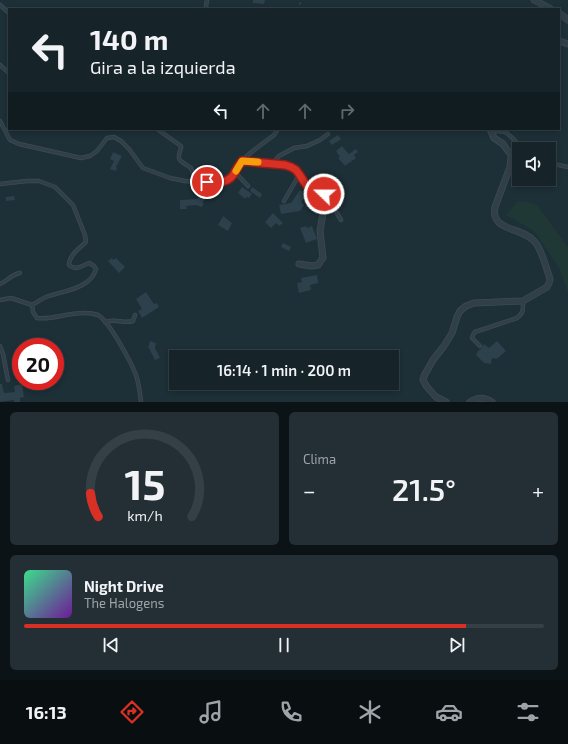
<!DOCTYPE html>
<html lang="es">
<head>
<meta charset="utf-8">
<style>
	:root { --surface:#162329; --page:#232f35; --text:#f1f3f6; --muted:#9ea4a8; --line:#354046; --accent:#d93025 }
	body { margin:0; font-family:"Exo 2",sans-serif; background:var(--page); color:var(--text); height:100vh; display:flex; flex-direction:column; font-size:15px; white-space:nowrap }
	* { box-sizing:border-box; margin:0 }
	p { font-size:13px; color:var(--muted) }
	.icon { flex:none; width:22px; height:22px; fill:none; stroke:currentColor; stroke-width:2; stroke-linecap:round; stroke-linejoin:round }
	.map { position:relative; height:402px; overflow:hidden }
	.side { display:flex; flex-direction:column; gap:10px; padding:10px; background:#0c1317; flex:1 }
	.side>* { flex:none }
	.guide { position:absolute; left:8px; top:8px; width:552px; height:122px; border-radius:0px; box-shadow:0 2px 6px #0003,0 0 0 1px var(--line); background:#162329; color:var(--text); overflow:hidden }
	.fabs { position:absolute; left:512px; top:142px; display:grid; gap:8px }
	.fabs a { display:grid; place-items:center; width:44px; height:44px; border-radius:0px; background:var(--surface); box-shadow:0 2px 6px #0003,0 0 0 1px var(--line); font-size:20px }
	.speed { position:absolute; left:12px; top:338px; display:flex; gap:8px; font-size:20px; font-weight:700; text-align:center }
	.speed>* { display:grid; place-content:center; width:52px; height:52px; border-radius:50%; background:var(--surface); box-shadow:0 2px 6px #0003,0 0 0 1px var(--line); line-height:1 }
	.speed .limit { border:6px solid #d22; background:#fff; color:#111 }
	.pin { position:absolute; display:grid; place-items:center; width:34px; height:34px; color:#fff; margin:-17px; border:2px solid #fff; border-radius:50%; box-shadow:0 1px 4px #0007 }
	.me { position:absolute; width:44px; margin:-22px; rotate:292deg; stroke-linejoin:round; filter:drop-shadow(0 0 3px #0008) }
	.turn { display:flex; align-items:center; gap:14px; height:84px; padding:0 16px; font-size:18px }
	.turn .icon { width:52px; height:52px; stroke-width:2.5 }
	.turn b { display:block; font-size:28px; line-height:34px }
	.lanes { display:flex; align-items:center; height:38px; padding:0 16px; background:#0003; justify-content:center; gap:20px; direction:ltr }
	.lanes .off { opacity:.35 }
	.big { font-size:30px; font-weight:600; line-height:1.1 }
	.side .tile { flex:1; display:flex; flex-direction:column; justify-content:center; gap:6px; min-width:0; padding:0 14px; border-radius:6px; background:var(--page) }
	.side .dial { align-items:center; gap:0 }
	.dial svg { height:104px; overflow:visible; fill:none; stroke:var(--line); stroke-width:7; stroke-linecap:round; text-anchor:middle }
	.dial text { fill:var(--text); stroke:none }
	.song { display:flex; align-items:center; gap:12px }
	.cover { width:48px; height:48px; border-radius:6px; background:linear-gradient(135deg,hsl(150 70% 55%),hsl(280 70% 35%)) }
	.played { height:4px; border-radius:2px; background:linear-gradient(90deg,var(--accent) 85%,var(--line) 85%) }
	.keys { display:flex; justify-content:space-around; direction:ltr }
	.heat { display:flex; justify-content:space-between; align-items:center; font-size:22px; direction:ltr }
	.side .tiles { flex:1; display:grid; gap:10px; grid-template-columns:1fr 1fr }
	.tile:last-child { grid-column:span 2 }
	.trip { position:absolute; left:169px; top:350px; width:230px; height:40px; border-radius:0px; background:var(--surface); box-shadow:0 2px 6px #0003,0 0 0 1px var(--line); font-weight:600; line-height:40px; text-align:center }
	.tab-bar { display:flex; height:64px; justify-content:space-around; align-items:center; background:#090e10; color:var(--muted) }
	.tab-bar .icon { width:28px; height:28px }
	.tab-bar .selected { color:var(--accent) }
	.tab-bar b { font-size:18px; color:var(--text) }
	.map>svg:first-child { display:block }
	.green { fill:#1f3835 }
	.building { fill:#2c414c }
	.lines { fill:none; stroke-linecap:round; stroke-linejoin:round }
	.lane-casing { stroke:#3d4c54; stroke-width:4.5 }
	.street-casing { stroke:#3d4c54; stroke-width:7 }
	.path { stroke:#38514d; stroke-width:1; stroke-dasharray:3 3; stroke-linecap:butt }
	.lane { stroke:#314048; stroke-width:3 }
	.street { stroke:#314048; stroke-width:5.5 }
	.route-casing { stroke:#8d1f18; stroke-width:10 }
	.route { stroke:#d93025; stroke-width:7 }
	.slow { stroke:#f59e0b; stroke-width:7 }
</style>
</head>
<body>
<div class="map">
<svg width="568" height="402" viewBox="0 0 568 402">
	<rect width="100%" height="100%" fill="#1d2f37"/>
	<!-- green -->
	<path class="green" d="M518 201 536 204 568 247V293L559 268 534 231 506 215Z"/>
	<!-- building -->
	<path class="building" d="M253 0H265L264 4 253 3Z
		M338 135 341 139 332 145 329 141Z
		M342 146 349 154 356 149 358 152 354 155 356 158 345 166 338 158 340 157 336 151Z
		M113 152 122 156 116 167 117 168 116 171 110 169 114 161 110 159Z
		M242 187 252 194 249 198 247 197 245 199 238 193Z
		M252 187 262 194 260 198 250 191Z
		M300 190 307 194 301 202 304 205 300 211 281 214 279 205 291 203Z
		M203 192 208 196 202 203 204 204 201 207 197 205 186 206 187 209H180V200L197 199Z
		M14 196 15 200 6 201V197Z
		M273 213 283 223 279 226 276 223 271 228 265 222Z
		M223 216 232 223 228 231 218 225Z
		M306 226 308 228 312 226 317 239 306 243 300 228Z
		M283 243 291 247 289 251 281 247Z
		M112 258 113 260 116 258 125 267 119 273 108 261Z
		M317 275 318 283 310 285 311 290 299 293 297 283 302 282 301 278Z
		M146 292 154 304 157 303 159 307 142 318 138 311 142 309 136 299Z
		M150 341 156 343 155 348 160 358 155 360 150 350V349L148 348Z
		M497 341 506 351 497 359 492 358 491 364 484 363 476 355 478 351 482 348 484 344 489 348Z
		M0 384H2L4 393 15 392 14 386 22 384 24 397 20 398V402H14V400L0 402Z"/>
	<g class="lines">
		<!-- lane casing -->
		<g class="lane-casing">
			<path id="lane" d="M207 0 206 6 207 9
				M0 5 9 13
				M0 65 9 73
				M0 121 10 140 19 144 81 158 90 156 97 151 107 138 114 137 121 141 129 149 143 168 170 178 185 181 196 182 224 181C233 178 234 172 238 165 243 157 265 142 274 135L278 129
				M157 129 181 146V148C176 162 180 160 191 168L196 182
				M491 131C495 131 501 131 505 132 511 135 517 143 522 149
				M549 163 568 167
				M272 164 279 156 294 148 307 146 320 140 328 134
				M235 172 248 186
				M0 184 27 181H39L55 187 73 205 85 235 86 242C79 249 69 255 69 265 75 271 82 266 89 263L94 266 96 269C91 289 62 291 46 297 41 299 36 303 32 305L33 312 37 318C53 320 69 312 86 313 89 313 95 314 98 315 109 321 131 362 136 375 139 384 140 393 141 402
				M313 195 324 194 329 197 334 208 341 220
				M284 201 299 175
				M0 284C8 281 10 275 20 273
				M0 300 11 298 32 305
				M105 322C116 318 123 324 133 321L135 315
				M0 346 3 354 8 380
				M480 346 472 338 473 335 475 332 517 318C524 313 523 309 523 301"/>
		</g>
		<!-- street casing -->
		<g class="street-casing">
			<path id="street" d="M534 0 551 9
				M559 13 568 20
				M559 41 568 44
				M242 161 285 165 291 167 299 174 322 208 323 213 320 231 323 258 320 262 318 265 312 266 299 264
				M446 402 436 397 427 387 423 380 424 376 433 360 444 346 452 333 457 317 460 311 466 306 474 303 523 301 547 287 549 283 550 279C547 270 541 248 535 242 522 226 490 232 495 207L510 167 511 158V154L508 151 503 144 494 138 490 129
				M470 402C479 397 483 397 492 402"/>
		</g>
		<!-- path -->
		<path class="path" d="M295 9 298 7 302 0"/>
		<!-- lane -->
		<use href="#lane" class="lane"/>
		<!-- street -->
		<use href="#street" class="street"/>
	</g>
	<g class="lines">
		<!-- route casing -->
		<g class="route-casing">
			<path id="route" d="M207 182C218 182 229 184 235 172 237 168 239 165 242 161L285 165 291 167 296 170 299 174 313 195 324 194"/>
		</g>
		<!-- route -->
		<use href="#route" class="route"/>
		<!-- slow -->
		<path class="slow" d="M236 171 242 161 258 162"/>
	</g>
</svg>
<div class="fabs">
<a><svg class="icon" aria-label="sound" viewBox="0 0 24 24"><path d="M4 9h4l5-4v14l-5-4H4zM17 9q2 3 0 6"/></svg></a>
</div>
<div class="speed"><div class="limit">20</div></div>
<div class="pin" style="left:207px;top:182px;background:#d93025"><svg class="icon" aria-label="arrive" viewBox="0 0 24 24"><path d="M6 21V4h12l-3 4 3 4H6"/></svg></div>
<svg class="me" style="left:324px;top:194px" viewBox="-20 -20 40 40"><circle r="17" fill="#d93025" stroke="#fff" stroke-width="3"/><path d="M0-11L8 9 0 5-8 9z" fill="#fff"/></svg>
<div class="trip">16:14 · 1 min · 200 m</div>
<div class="guide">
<div class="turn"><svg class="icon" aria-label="left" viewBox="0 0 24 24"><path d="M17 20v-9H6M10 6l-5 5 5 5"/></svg><div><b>140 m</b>Gira a la izquierda</div></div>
<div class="lanes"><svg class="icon" aria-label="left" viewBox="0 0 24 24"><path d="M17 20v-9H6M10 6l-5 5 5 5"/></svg><svg class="icon off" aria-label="ahead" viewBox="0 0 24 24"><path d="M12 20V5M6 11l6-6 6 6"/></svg><svg class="icon off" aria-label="ahead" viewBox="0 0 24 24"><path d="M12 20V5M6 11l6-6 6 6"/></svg><svg class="icon off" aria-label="right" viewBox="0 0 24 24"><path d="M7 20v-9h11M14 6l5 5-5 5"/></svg></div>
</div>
</div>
<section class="side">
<div class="tiles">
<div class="tile dial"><svg viewBox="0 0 100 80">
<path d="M14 69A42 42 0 1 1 86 69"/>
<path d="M14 69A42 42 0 0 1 8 51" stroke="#d93025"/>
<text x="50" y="56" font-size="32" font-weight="700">15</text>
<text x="50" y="72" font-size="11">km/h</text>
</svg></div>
<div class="tile"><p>Clima</p>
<div class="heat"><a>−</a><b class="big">21.5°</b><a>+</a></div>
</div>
<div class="tile">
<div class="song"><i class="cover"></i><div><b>Night Drive</b><p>The Halogens</p></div></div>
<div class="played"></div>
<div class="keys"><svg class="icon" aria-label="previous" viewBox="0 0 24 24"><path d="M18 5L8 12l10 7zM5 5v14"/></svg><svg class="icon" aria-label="pause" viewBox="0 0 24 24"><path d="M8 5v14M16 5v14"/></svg><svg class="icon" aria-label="next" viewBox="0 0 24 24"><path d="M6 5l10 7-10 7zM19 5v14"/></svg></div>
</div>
</div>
</section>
<nav class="tab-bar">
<b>16:13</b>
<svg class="icon selected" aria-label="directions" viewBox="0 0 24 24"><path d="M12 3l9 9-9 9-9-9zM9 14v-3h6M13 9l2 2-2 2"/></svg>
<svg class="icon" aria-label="music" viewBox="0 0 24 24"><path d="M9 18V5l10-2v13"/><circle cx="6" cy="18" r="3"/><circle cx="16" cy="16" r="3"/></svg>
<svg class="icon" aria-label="phone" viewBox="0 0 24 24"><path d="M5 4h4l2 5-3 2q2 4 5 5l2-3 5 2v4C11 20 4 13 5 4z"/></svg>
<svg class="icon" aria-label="climate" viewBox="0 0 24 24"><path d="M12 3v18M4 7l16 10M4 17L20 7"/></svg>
<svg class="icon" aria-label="car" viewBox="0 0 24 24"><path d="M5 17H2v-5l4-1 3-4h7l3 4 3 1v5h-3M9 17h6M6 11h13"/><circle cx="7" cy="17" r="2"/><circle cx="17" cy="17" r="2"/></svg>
<svg class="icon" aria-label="filters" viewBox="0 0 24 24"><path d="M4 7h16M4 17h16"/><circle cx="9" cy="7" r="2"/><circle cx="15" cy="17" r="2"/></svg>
</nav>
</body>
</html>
